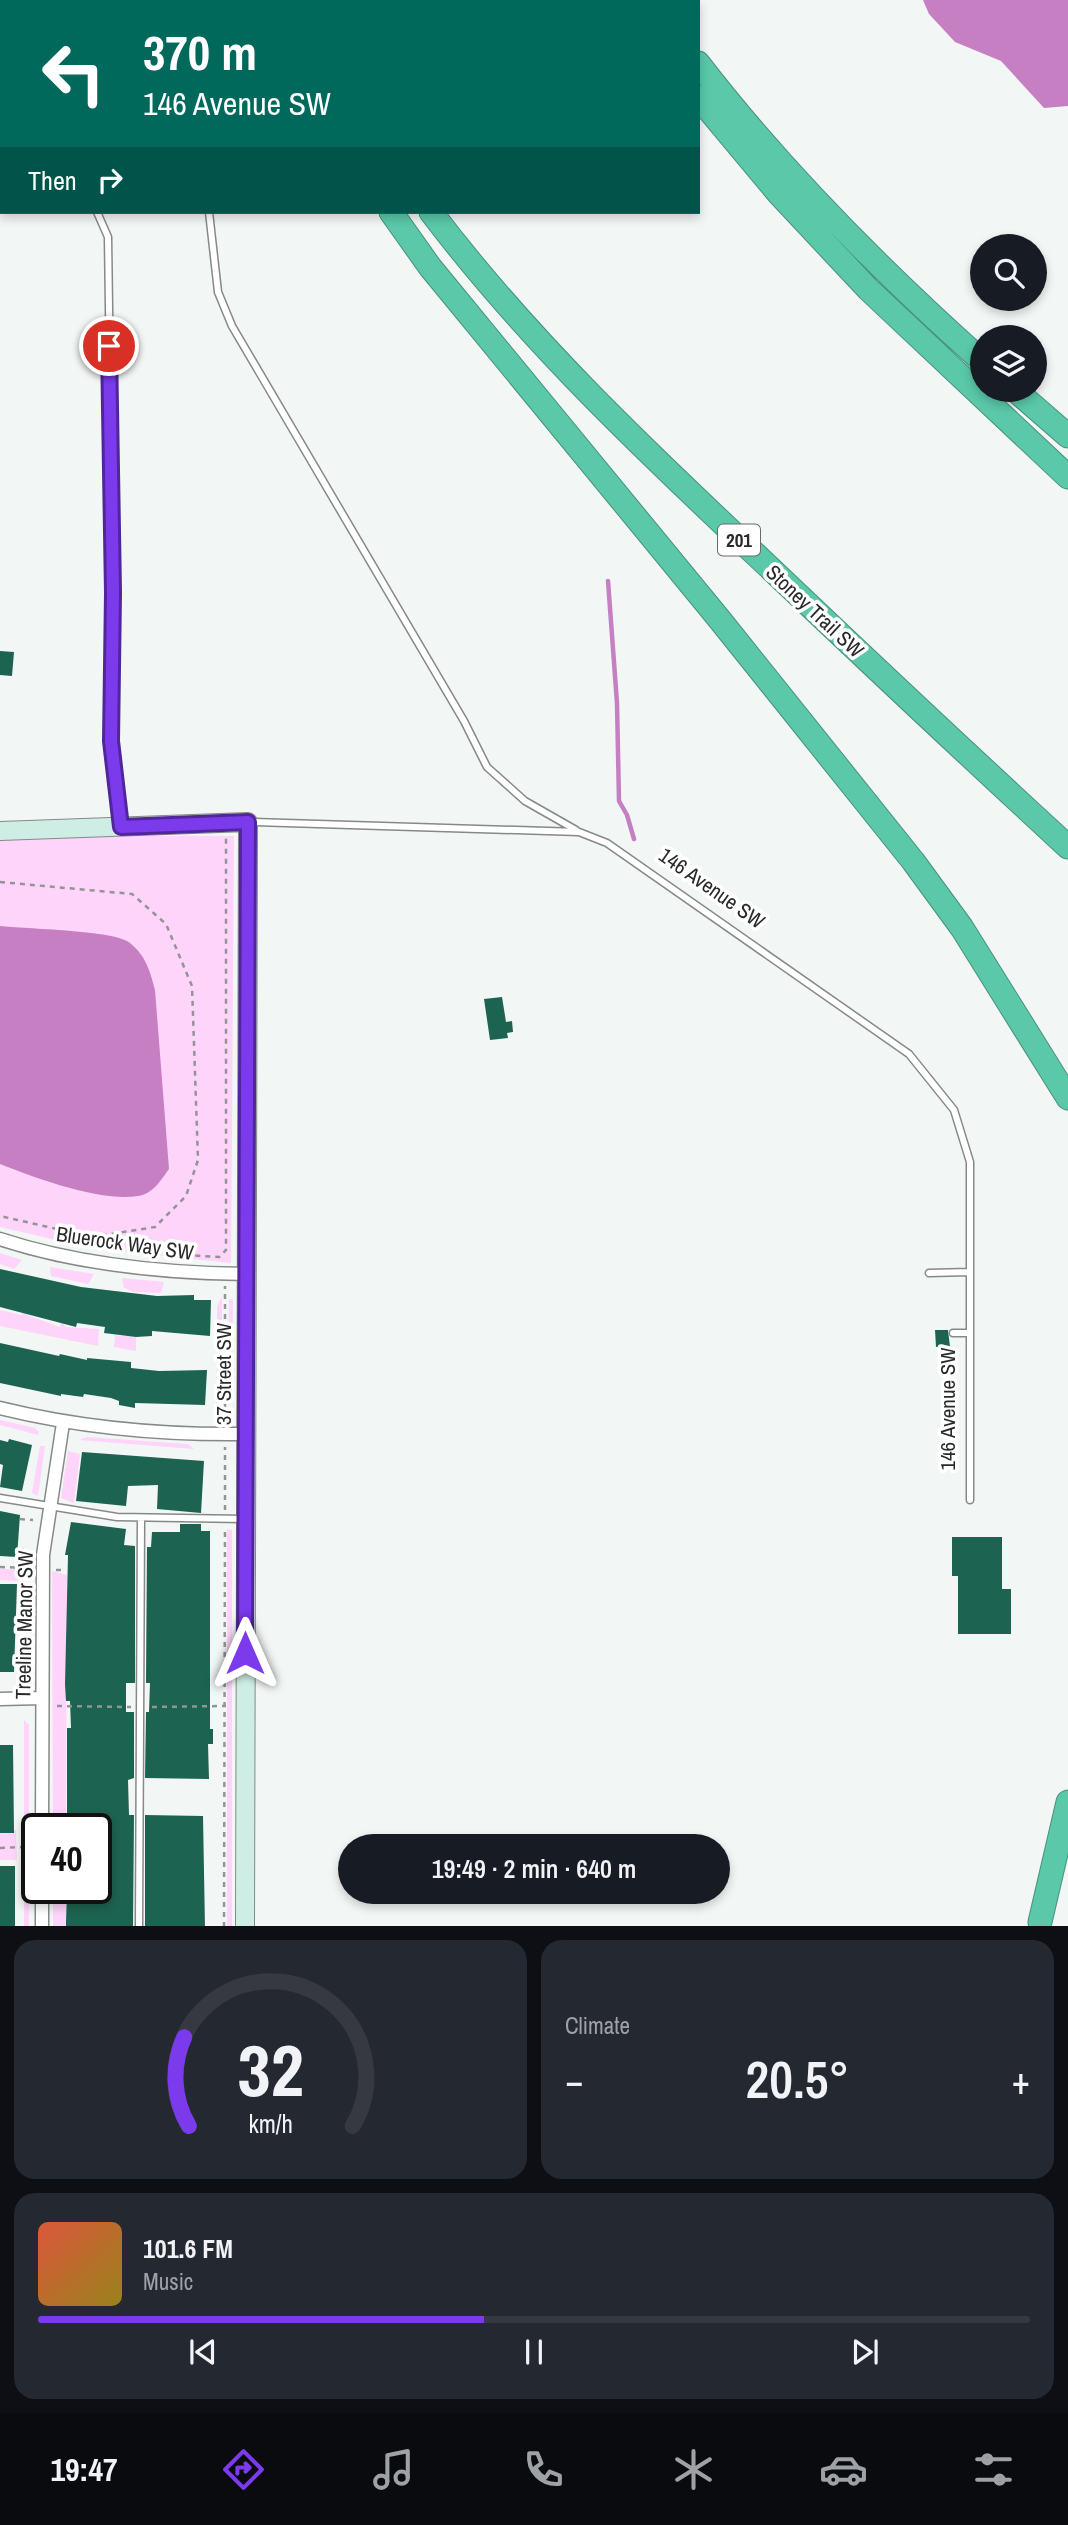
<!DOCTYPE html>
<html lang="en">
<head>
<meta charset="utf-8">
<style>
	:root { --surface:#171b24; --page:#242831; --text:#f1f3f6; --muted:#9ea1a6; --line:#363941; --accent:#7c3aed }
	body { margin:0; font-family:"Archivo Narrow",sans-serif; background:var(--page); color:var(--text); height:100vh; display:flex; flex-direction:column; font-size:26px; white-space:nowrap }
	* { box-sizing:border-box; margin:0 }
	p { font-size:23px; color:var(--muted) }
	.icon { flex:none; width:38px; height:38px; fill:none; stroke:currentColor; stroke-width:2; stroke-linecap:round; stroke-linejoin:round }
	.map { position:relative; height:1926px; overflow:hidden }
	.panel { display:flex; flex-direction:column; gap:14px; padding:14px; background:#0d0f14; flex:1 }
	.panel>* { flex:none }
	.top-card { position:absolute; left:0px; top:0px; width:700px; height:214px; box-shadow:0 4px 10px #0003; background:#00695c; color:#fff; overflow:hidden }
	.fabs { position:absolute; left:970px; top:234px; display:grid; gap:14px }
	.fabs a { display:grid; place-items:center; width:77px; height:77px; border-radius:50%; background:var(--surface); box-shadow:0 4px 10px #0003; font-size:35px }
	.speed { position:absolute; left:21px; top:1813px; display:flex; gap:14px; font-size:35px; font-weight:700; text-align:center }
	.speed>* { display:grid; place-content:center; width:91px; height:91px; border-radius:50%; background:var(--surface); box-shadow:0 4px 10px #0003; line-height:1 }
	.speed .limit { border:4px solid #111; border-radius:10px; background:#fff; color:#111 }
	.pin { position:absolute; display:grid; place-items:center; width:60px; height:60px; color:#fff; margin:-30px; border:4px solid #fff; border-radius:50%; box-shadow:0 2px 7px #0007 }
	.me { position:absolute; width:77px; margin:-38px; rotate:0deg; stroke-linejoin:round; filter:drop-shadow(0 0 5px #0008) }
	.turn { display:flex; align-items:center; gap:24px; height:147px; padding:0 28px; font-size:32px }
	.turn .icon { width:91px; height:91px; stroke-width:2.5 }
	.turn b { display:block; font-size:49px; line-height:60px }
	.then { display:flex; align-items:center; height:66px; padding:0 28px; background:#0003; gap:14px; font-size:26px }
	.big { font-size:52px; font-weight:600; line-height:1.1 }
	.panel .tile { flex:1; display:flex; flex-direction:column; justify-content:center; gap:10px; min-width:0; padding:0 24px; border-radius:21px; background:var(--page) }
	.panel .dial { align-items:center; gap:0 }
	.dial svg { height:182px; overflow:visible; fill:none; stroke:var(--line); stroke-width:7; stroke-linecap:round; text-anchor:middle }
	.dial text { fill:var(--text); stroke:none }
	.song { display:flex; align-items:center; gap:21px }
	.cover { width:84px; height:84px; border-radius:10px; background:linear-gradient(135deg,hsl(10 70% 55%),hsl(50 70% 35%)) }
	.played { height:7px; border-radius:4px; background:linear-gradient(90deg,var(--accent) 45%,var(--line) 45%) }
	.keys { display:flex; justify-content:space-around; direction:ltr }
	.heat { display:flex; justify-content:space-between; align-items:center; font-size:38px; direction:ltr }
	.panel .tiles { flex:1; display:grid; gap:14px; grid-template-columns:1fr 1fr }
	.tile:last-child { grid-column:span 2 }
	.trip { position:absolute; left:338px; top:1834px; width:392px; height:70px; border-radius:35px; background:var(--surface); box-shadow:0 4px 10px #0003; font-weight:600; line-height:70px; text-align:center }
	.dock { display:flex; height:112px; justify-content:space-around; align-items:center; background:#090b0e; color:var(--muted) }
	.dock .icon { width:49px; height:49px }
	.dock .on { color:var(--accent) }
	.dock b { font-size:32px; color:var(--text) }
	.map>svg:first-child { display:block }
	.green { fill:#fed4fb }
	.water { fill:#c77fc3 }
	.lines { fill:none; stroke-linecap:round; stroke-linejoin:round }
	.stream { stroke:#c77fc3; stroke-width:4.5 }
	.building { fill:#1d6351 }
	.lane-casing { stroke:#858987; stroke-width:9 }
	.street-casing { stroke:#858987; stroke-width:15 }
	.secondary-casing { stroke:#858987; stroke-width:20 }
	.highway-casing { stroke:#49917d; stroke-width:25 }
	.path { stroke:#929594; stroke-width:2.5; stroke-dasharray:5 5; stroke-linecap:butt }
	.lane { stroke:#fff; stroke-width:6 }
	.street { stroke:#fff; stroke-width:12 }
	.secondary { stroke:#ceeee5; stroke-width:18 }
	.highway { stroke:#5ac8a9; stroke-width:23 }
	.route-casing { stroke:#51269a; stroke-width:18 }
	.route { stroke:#7c3aed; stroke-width:12 }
	.labels { text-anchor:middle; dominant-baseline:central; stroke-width:7; stroke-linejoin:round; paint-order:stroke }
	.shield { fill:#fff; stroke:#696b6a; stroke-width:2 }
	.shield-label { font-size:19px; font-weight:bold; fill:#292b2a }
	.street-label { font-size:21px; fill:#292b2a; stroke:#fff }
</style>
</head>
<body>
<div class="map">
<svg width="1068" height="1927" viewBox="0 0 1068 1927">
	<rect width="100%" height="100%" fill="#f2f6f5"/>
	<!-- green -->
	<path class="green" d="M0 835 234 836 231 1263 95 1249 0 1227Z
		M0 1253 22 1260 14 1269 0 1264Z
		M50 1267 94 1274 88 1284 51 1276Z
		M122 1278 164 1282 161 1293 133 1292 124 1288Z
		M28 1294 27 1315 60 1327 63 1315 65 1327 99 1329 98 1346 0 1326V1310L22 1315Z
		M222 1296V1354L217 1355V1307Z
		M229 1299 233 1300 232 1399 228 1397Z
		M115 1335 136 1337V1351L114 1347Z
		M222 1356 221 1401 216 1416 217 1357Z
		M0 1420 35 1428 39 1432 38 1435 0 1425Z
		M87 1437 188 1444 194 1449 79 1440Z
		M40 1446H45L38 1496 32 1493Z
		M68 1451 80 1454 74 1503 61 1498Z
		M227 1529 232 1530V1927L227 1926Z
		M0 1569H18V1581L0 1580Z
		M52 1571 67 1575 66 1829H53Z
		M28 1595V1671L24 1679V1596Z
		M24 1720 29 1725V1829H24Z
		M0 1830H16L17 1860H0Z
		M24 1866 29 1867V1926H24Z
		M53 1888H66V1926H53Z"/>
	<!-- water -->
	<path class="water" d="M923 0H1068V106L1044 108 1001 61 955 42 929 14Z
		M0 926C24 929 116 930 130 943 146 956 150 971 155 990L169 1169C161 1180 153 1194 138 1196 99 1202 36 1178 0 1164Z"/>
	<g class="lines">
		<!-- stream -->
		<path class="stream" d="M608 581 617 703 619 801 627 815 634 839"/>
	</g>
	<!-- building -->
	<path class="building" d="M0 651 14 652 12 676 0 675Z
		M502 997 506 1022 512 1021 513 1032 507 1033 508 1038 490 1040 484 999Z
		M0 1269 81 1287 157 1296 194 1295V1300H211L210 1336 152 1331V1336L136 1337 104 1333 105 1327 77 1323 76 1327 0 1307Z
		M935 1330H948L950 1347H936Z
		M0 1343 59 1356 60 1354 87 1360V1358L131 1362V1368L159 1371 207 1370 205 1405 135 1403V1408L119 1405V1401L111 1398 84 1394 83 1397 61 1394V1396L0 1383Z
		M9 1439 32 1445 22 1491 0 1487 3 1465 0 1464V1440L8 1442Z
		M82 1452 204 1461 201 1513 157 1509 158 1485 128 1486 126 1506 76 1501Z
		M0 1511 20 1515 17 1557 0 1556Z
		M71 1522 126 1529 124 1545 135 1546V1683H126V1712H134V1778L128 1780 129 1815H134L133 1927H66V1922L67 1890 96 1889V1829H67V1728H71L70 1701H66L65 1684 68 1555H65Z
		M180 1524H201V1531H210V1729H213V1744H208L209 1779 145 1778 146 1712H149L150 1683H146L147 1547H151L152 1532H180Z
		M952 1537H1002V1589H1011V1634H958V1576H952Z
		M0 1584H17L14 1672H0Z
		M0 1745H13L14 1833H0Z
		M145 1815 203 1816 205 1927H145Z
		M0 1866H15V1927H0Z"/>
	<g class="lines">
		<!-- lane casing -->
		<g class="lane-casing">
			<path id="lane" d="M111 0 112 2
				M0 1 2 4
				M97 212 108 237 113 593 111 741 120 825
				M209 212 218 292 232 326 464 721 487 767 525 801 576 830
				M250 822 579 832 607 843 909 1054 954 1110 970 1162V1500
				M929 1273 969 1272
				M953 1333H969
				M0 1498 117 1517 245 1519
				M139 1927 141 1518"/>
		</g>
		<!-- street casing -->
		<g class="street-casing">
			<path id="street" d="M0 1239C79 1265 163 1273 246 1274
				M0 1408C81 1428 161 1435 245 1434
				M0 1699 42 1698
				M42 1829 43 1555 63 1423
				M42 1888V1927"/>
		</g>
		<!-- secondary casing -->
		<g class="secondary-casing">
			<path id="secondary" d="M0 831 248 822 245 1927"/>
		</g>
		<!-- highway casing -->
		<g class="highway-casing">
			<path id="highway" d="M269 0 270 2
				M287 0 288 2
				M629 0 630 2
				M651 0 652 2
				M698 63C782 172 879 269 982 361
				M698 97 779 194 868 289 1068 477
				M391 212 430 267 720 620 913 861 962 928 1068 1098
				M431 212C531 344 650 455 770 568 869 662 968 755 1068 847
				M1015 390 1068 436
				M1040 1922 1068 1802"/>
		</g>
		<!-- path -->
		<path class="path" d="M0 882 132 894 166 924 192 986 198 1160 186 1196 155 1227 105 1235 57 1229 0 1216
			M108 1236 168 1254 219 1257 226 1250V838
			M225 1419V1286
			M225 1510V1447
			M20 1519 33 1520
			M19 1549 29 1550
			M0 1567 28 1568
			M56 1570H66
			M18 1594H28
			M57 1706 131 1707
			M152 1707 226 1706
			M0 1848 24 1847
			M224 1927 225 1527"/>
		<!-- lane -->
		<use href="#lane" class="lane"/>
		<!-- street -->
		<use href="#street" class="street"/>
		<!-- secondary -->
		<use href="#secondary" class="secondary"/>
		<!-- highway -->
		<use href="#highway" class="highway"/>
	</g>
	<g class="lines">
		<!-- route casing -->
		<g class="route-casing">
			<path id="route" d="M109 346 113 593 111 741 121 827 248 822 245 1653"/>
		</g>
		<!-- route -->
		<use href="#route" class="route"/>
	</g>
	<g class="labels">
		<!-- shield labels -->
		<rect class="shield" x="718" y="524.5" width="42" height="31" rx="5"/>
		<g class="shield-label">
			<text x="739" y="540">201</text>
		</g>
		<!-- street labels -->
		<g class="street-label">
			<text transform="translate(815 611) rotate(43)">Stoney Trail SW</text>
			<text transform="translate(712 888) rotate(35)">146 Avenue SW</text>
			<text transform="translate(125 1243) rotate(8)">Bluerock Way SW</text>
			<text transform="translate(223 1374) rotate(-90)">37 Street SW</text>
			<text transform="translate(947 1409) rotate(-90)">146 Avenue SW</text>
			<text transform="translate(24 1625) rotate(-89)">Treeline Manor SW</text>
		</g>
	</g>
</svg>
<div class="fabs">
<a><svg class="icon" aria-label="search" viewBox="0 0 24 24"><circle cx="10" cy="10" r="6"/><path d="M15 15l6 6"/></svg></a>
<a><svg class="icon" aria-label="layers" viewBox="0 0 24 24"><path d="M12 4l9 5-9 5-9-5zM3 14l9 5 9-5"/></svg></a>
</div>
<div class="speed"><div class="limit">40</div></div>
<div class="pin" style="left:109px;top:346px;background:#d93025"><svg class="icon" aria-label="arrive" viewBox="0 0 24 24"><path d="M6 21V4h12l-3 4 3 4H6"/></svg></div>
<svg class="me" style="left:245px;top:1653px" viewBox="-20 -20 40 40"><path d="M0-17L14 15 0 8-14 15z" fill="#7c3aed" stroke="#fff" stroke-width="4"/></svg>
<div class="trip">19:49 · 2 min · 640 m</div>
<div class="top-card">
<div class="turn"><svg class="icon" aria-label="left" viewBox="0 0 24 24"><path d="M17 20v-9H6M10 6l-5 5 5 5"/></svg><div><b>370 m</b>146 Avenue SW</div></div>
<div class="then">Then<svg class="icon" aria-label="right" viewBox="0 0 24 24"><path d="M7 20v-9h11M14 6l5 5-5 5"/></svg></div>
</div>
</div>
<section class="panel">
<div class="tiles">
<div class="tile dial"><svg viewBox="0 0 100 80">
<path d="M14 69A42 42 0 1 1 86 69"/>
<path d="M14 69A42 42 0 0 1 12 30" stroke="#7c3aed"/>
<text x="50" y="56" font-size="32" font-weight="700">32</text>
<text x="50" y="72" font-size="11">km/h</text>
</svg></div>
<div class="tile"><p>Climate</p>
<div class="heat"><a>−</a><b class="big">20.5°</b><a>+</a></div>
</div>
<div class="tile">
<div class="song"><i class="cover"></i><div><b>101.6 FM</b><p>Music</p></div></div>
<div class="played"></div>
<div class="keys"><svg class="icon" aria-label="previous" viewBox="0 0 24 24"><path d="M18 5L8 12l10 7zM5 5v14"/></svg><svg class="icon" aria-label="pause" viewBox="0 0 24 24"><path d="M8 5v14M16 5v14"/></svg><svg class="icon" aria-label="next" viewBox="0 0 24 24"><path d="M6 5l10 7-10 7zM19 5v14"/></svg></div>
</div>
</div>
</section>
<nav class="dock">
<b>19:47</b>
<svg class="icon on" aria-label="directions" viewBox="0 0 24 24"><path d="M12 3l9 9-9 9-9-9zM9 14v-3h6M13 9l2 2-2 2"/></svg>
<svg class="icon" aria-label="music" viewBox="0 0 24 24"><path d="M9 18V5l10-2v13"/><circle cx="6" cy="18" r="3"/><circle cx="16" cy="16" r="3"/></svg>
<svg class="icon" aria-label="phone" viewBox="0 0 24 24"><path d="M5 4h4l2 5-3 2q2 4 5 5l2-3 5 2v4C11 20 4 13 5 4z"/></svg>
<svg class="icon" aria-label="climate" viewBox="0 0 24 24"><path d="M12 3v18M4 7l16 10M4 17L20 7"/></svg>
<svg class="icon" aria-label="car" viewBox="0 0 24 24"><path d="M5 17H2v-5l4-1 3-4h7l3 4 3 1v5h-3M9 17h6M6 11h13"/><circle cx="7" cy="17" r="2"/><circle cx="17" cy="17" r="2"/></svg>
<svg class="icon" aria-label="filters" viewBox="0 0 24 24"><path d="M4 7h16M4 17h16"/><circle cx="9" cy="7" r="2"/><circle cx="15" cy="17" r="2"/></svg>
</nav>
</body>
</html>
